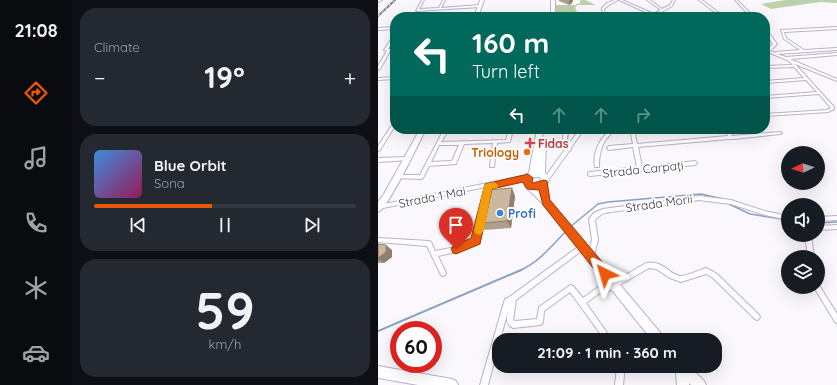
<!DOCTYPE html>
<html lang="en">
<head>
<meta charset="utf-8">
<style>
	:root { --surface:#171b24; --page:#242831; --text:#f1f3f6; --muted:#9ea1a6; --line:#363941; --accent:#ea580c }
	body { margin:0; font-family:Quicksand,sans-serif; background:var(--page); color:var(--text); height:100vh; display:flex; flex-direction:column; font-size:15px; white-space:nowrap }
	* { box-sizing:border-box; margin:0 }
	p { font-size:13px; color:var(--muted) }
	.icon { flex:none; width:22px; height:22px; fill:none; stroke:currentColor; stroke-width:2; stroke-linecap:round; stroke-linejoin:round }
	.map { position:relative; flex:1; overflow:hidden }
	.sheet { display:flex; flex-direction:column; gap:8px; padding:8px; background:#0d0f14; width:306px }
	.sheet>* { flex:none }
	.banner { position:absolute; left:12px; top:12px; width:380px; height:122px; border-radius:16px; box-shadow:0 4px 16px #0002; background:#00695c; color:#fff; overflow:hidden }
	.needle { width:26px; rotate:266deg }
	.fabs { position:absolute; left:403px; top:146px; display:grid; gap:8px }
	.fabs a { display:grid; place-items:center; width:44px; height:44px; border-radius:50%; background:var(--surface); box-shadow:0 4px 16px #0002; font-size:20px }
	.speed { position:absolute; left:12px; top:321px; display:flex; gap:8px; font-size:20px; font-weight:700; text-align:center }
	.speed>* { display:grid; place-content:center; width:52px; height:52px; border-radius:50%; background:var(--surface); box-shadow:0 4px 16px #0002; line-height:1 }
	.speed .limit { border:6px solid #d22; background:#fff; color:#111 }
	.pin { position:absolute; display:grid; place-items:center; width:34px; height:34px; color:#fff; margin:-41px -17px; border-radius:50% 50% 50% 0; rotate:-45deg; box-shadow:0 0 4px #0007 }
	.pin .icon { rotate:45deg }
	.me { position:absolute; width:44px; margin:-22px; rotate:320deg; stroke-linejoin:round; filter:drop-shadow(0 0 3px #0008) }
	.turn { display:flex; align-items:center; gap:14px; height:84px; padding:0 16px; font-size:18px }
	.turn .icon { width:52px; height:52px; stroke-width:2.5 }
	.turn b { display:block; font-size:28px; line-height:34px }
	.lanes { display:flex; align-items:center; height:38px; padding:0 16px; background:#0003; justify-content:center; gap:20px; direction:ltr }
	.lanes .off { opacity:.35 }
	.big { font-size:30px; font-weight:700; line-height:1.1 }
	.sheet .card { flex:1; display:flex; flex-direction:column; justify-content:center; gap:6px; min-width:0; padding:0 14px; border-radius:16px; background:var(--page) }
	.sheet .dial { align-items:center; gap:0 }
	.dial b { font-size:52px; line-height:1 }
	.song { display:flex; align-items:center; gap:12px }
	.cover { width:48px; height:48px; border-radius:6px; background:linear-gradient(135deg,hsl(210 70% 55%),hsl(330 70% 35%)) }
	.played { height:4px; border-radius:2px; background:linear-gradient(90deg,var(--accent) 45%,var(--line) 45%) }
	.keys { display:flex; justify-content:space-around; direction:ltr }
	.heat { display:flex; justify-content:space-between; align-items:center; font-size:22px; direction:ltr }
	.trip { position:absolute; left:114px; top:333px; width:230px; height:40px; border-radius:16px; background:var(--surface); box-shadow:0 4px 16px #0002; font-weight:700; line-height:40px; text-align:center }
	main { display:flex; flex:1; min-height:0 }
	.tab-bar { display:flex; flex-direction:column; width:72px; justify-content:space-around; align-items:center; background:#090b0e; color:var(--muted) }
	.tab-bar .icon { width:28px; height:28px }
	.tab-bar .current { color:var(--accent) }
	.tab-bar b { font-size:18px; color:var(--text) }
	.map>svg:first-child { display:block }
	.green { fill:#bcd2ab }
	.lines { fill:none; stroke-linecap:round; stroke-linejoin:round }
	.stream-far1 { stroke:#88a2bf; stroke-width:1.5 }
	.stream { stroke:#88a2bf; stroke-width:2 }
	.street-casing { stroke:#beb0cb; stroke-width:2 }
	.primary-casing { stroke:#beb0cb; stroke-width:2 }
	.street { fill:#fff; fill-rule:evenodd }
	.primary { fill:#fff; fill-rule:evenodd }
	.rail-casing { stroke:#78737c; stroke-width:2 }
	.rail { stroke:#fff; stroke-width:1; stroke-dasharray:2.5; stroke-linecap:butt }
	.wall { fill:#af9e89 }
	.shaded-wall { fill:#8f816f }
	.building { fill:#ccb89f; stroke:#8f816f }
	.route { fill:#ea580c; stroke:#983908 }
	.slow { fill:#f59e0b }
	.health-dot { fill:#e0444e; stroke:#fff; stroke-width:1.5 }
	.food-dot { fill:#e8710a; stroke:#fff; stroke-width:1.5 }
	.shop-dot { fill:#3f7fe0; stroke:#fff; stroke-width:1.5 }
	.labels { text-anchor:middle; dominant-baseline:central; stroke-width:4; stroke-linejoin:round; paint-order:stroke }
	.health-label { font-size:12px; font-weight:bold; fill:#be3a42; stroke:#fff; text-anchor:start }
	.food-label { font-size:12px; font-weight:bold; fill:#c56008; stroke:#fff; text-anchor:end }
	.street-label { font-size:12px; fill:#3a343f; stroke:#fff }
	.shop-label { font-size:12px; font-weight:bold; fill:#366cbe; stroke:#fff; text-anchor:start }
</style>
</head>
<body>
<main>
<nav class="tab-bar">
<b>21:08</b>
<svg class="icon current" aria-label="directions" viewBox="0 0 24 24"><path d="M12 3l9 9-9 9-9-9zM9 14v-3h6M13 9l2 2-2 2"/></svg>
<svg class="icon" aria-label="music" viewBox="0 0 24 24"><path d="M9 18V5l10-2v13"/><circle cx="6" cy="18" r="3"/><circle cx="16" cy="16" r="3"/></svg>
<svg class="icon" aria-label="phone" viewBox="0 0 24 24"><path d="M5 4h4l2 5-3 2q2 4 5 5l2-3 5 2v4C11 20 4 13 5 4z"/></svg>
<svg class="icon" aria-label="climate" viewBox="0 0 24 24"><path d="M12 3v18M4 7l16 10M4 17L20 7"/></svg>
<svg class="icon" aria-label="car" viewBox="0 0 24 24"><path d="M5 17H2v-5l4-1 3-4h7l3 4 3 1v5h-3M9 17h6M6 11h13"/><circle cx="7" cy="17" r="2"/><circle cx="17" cy="17" r="2"/></svg>
</nav>
<section class="sheet">
<div class="card"><p>Climate</p>
<div class="heat"><a>−</a><b class="big">19°</b><a>+</a></div>
</div>
<div class="card">
<div class="song"><i class="cover"></i><div><b>Blue Orbit</b><p>Sona</p></div></div>
<div class="played"></div>
<div class="keys"><svg class="icon" aria-label="previous" viewBox="0 0 24 24"><path d="M18 5L8 12l10 7zM5 5v14"/></svg><svg class="icon" aria-label="pause" viewBox="0 0 24 24"><path d="M8 5v14M16 5v14"/></svg><svg class="icon" aria-label="next" viewBox="0 0 24 24"><path d="M6 5l10 7-10 7zM19 5v14"/></svg></div>
</div>
<div class="card dial"><b>59</b><p>km/h</p></div>
</section>
<div class="map">
<svg width="459" height="385" viewBox="0 0 459 385">
	<rect width="100%" height="100%" fill="#faf7fd"/>
	<!-- green -->
	<path class="green" d="M202 0H207L218 5H200L197 7 201 17H180L178 13V5H197L202 3Z
		M407 0H459V3L442 2 393 9 383 4Z"/>
	<g class="lines">
		<!-- stream-far1 -->
		<path class="stream-far1" d="M351 204 372 214 410 220
			M440 223 459 222
			M192 227 220 204 230 202 323 194 345 199
			M141 271C161 262 173 247 188 231"/>
		<!-- stream -->
		<path class="stream" d="M0 331 143 270"/>
		<!-- street casing -->
		<g class="street-casing">
			<path id="street" d="M0 0H4L0 2Z
				M44 0H46L41 9 61 8 65 0H67L63 8 102 5 103 6 102 7 38 11Z
				M237 0H240L231 5 226 9 227 17H225L224 8 229 3Z
				M241 0H244L276 14 274 15Z
				M269 0H272L284 9 292 5 295 0H297L294 6 278 15 277 14V13L283 10Z
				M321 0H324L346 17H343Z
				M357 0H359L376 17H373Z
				M307 15 310 17H306V15Z
				M17 27V29L0 30V28Z
				M459 27V29L406 32 408 38 426 50 459 48V50L399 54 408 57 459 53V55L412 59 414 60 459 79V81L417 64 456 107V109L450 112 387 116V114L449 110 453 108 441 94 387 98V96L439 92 428 80 387 83V81L426 78 416 67 387 68V66L415 65 411 61 390 52 389 54H387L388 51H387V49L389 50 395 44 387 32V29H388L399 44 392 51 397 53 398 52 422 50 406 39 403 30Z
				M17 34V37L10 49 17 50V52L12 51 2 69 0 70V66L9 51 6 50 16 35Z
				M17 77V79L0 80V78Z
				M15 88H17V90H15Z
				M16 122H17V126L2 150 0 151V146Z
				M43 129H82L80 130 70 131 63 142 128 140 131 129H135L132 142 119 143 116 167H112V166L115 143 86 144 78 164 51 166 45 178 43 179 17 178V177L19 175H42L65 131H44L42 130ZM61 145H81L74 161 53 162Z
				M188 129H192C189 135 188 139 190 145L202 129H206L193 148V150L191 151 169 182H165V180L188 148C184 141 184 136 188 129Z
				M236 129H243C240 131 237 131 234 133 224 141 221 154 221 166V167H217C214 153 223 134 236 129Z
				M252 129H256L259 144 350 136 347 129H351L354 136 402 132 404 133 402 134 355 139H351L260 147 264 167 317 161 319 163 317 165 264 170 262 172 260 171 212 176 210 175V173L212 172 259 167 255 147 231 150 229 148 231 146 255 144Z
				M28 157 30 158V160L0 162V158Z
				M150 175 152 176V178L0 209V205H1Z
				M321 196 353 200 387 211 410 216V220L387 215 353 204 321 200 226 213 220 217 217 220 220 240 215 259 213 260 211 259 210 257 214 240 211 219 216 213 225 209Z
				M106 203 108 204 109 205 100 243 78 252 60 256 68 273 67 275 65 276 63 275 49 246 0 242V238L51 241 53 242 57 251 78 247 96 239 103 205 104 204Z
				M459 216V220L440 221V217Z
				M459 225V229L440 230V226Z
				M427 235H433L436 257H430Z
				M204 244 206 245 207 247 206 249 138 300 135 320 137 321 159 319 161 307 191 286 193 285 195 286 205 298 223 285 225 284 230 285 268 263C285 259 292 276 303 276 308 276 322 270 328 268L339 274 381 315 382 317 381 319 379 320 377 319 335 278 328 274 303 282 292 278 278 269 271 268 233 290 231 291 226 290 208 303 234 340H227L192 292 166 311 165 322 164 324 162 325 135 328C126 323 129 316 131 307L122 340H121V343L110 385H102L127 299 129 298H130Z
				M440 284 441 285 459 314V323L457 322 437 289 436 287H440Z
				M239 366H247L245 385H237Z"/>
		</g>
		<!-- primary casing -->
		<g class="primary-casing">
			<path id="primary" d="M102 0H106L100 17H96Z
				M173 0H177V17H173Z
				M42 129H48C41 142 10 209 0 212V202L6 194Z
				M159 129H165L164 139H167L168 141 167 173 171 177C171 184 167 187 161 190L171 200 285 336 287 340H274L165 204 147 186 145 182 147 175 151 173ZM157 177H162L163 181 160 184H155L153 182 154 178Z
				M0 366 74 379 78 381 80 385H40L0 378Z
				M296 366H311L326 381 328 385H313L311 383V385H299L298 371Z"/>
		</g>
		<!-- street -->
		<use href="#street" class="street"/>
		<!-- primary -->
		<use href="#primary" class="primary"/>
		<!-- rail casing -->
		<g class="rail-casing">
			<path id="rail" d="M0 16 17 0"/>
		</g>
		<!-- rail -->
		<use href="#rail" class="rail"/>
	</g>
	<!-- wall -->
	<path class="wall" d="M181 0H195L194 3 191 5 181 1Z
		M137 196 133 228 107 230 103 223Z
		M0 244 14 250V257L6 263H0Z"/>
	<!-- shaded-wall -->
	<path class="shaded-wall" d="M191 0H195L194 3 191 5Z
		M134 188 137 196 133 228 129 221Z
		M8 245 14 250V257L6 263 0 259V258Z"/>
	<!-- building -->
	<path class="building" d="M134 188 129 221 103 223 109 190Z
		M0 244 8 245V252L0 258Z"/>
	<!-- route -->
	<path class="route" d="M150 174 155 178 154 182 155 183 166 180 169 181 172 200 231 270 232 274 231 278 227 279 223 278 165 205 161 190 149 189 145 182 114 189 102 244 78 254 75 253 73 249 75 246 93 238 107 184Z"/>
	<!-- slow -->
	<path class="slow" d="M116 182 120 185 119 188 114 189 106 230 104 233 101 235 97 233 96 230 106 186 107 184Z"/>
	<!-- markers -->
	<path class="health-dot" d="M150 137h4v4h4v4h-4v4h-4v-4h-4v-4h4z"/>
	<circle class="food-dot" cx="149" cy="152" r="4"/>
	<circle class="shop-dot" cx="122" cy="213" r="4"/>
	<g class="labels">
		<!-- health labels -->
		<g class="health-label">
			<text x="160" y="143">Fidas</text>
		</g>
		<!-- food labels -->
		<g class="food-label">
			<text x="141" y="152">Triology</text>
		</g>
		<!-- street labels -->
		<g class="street-label">
			<text transform="translate(265 169) rotate(-6)">Strada Carpați</text>
			<text transform="translate(54 197) rotate(-11)">Strada 1 Mai</text>
			<text transform="translate(281 203) rotate(-8)">Strada Morii</text>
		</g>
		<!-- shop labels -->
		<g class="shop-label">
			<text x="130" y="213">Profi</text>
		</g>
	</g>
</svg>
<div class="fabs">
<a><svg class="needle" viewBox="-14 -14 28 28"><path d="M0-13l5 13h-10z" fill="#e53935"/><path d="M0 13l5-13h-10z" fill="#9ea1a6"/></svg></a>
<a><svg class="icon" aria-label="sound" viewBox="0 0 24 24"><path d="M4 9h4l5-4v14l-5-4H4zM17 9q2 3 0 6"/></svg></a>
<a><svg class="icon" aria-label="layers" viewBox="0 0 24 24"><path d="M12 4l9 5-9 5-9-5zM3 14l9 5 9-5"/></svg></a>
</div>
<div class="speed"><div class="limit">60</div></div>
<div class="pin" style="left:78px;top:249px;background:#d93025"><svg class="icon" aria-label="arrive" viewBox="0 0 24 24"><path d="M6 21V4h12l-3 4 3 4H6"/></svg></div>
<svg class="me" style="left:227px;top:274px" viewBox="-20 -20 40 40"><path d="M0-17L14 15 0 8-14 15z" fill="#ea580c" stroke="#fff" stroke-width="4"/></svg>
<div class="trip">21:09 · 1 min · 360 m</div>
<div class="banner">
<div class="turn"><svg class="icon" aria-label="left" viewBox="0 0 24 24"><path d="M17 20v-9H6M10 6l-5 5 5 5"/></svg><div><b>160 m</b>Turn left</div></div>
<div class="lanes"><svg class="icon" aria-label="left" viewBox="0 0 24 24"><path d="M17 20v-9H6M10 6l-5 5 5 5"/></svg><svg class="icon off" aria-label="ahead" viewBox="0 0 24 24"><path d="M12 20V5M6 11l6-6 6 6"/></svg><svg class="icon off" aria-label="ahead" viewBox="0 0 24 24"><path d="M12 20V5M6 11l6-6 6 6"/></svg><svg class="icon off" aria-label="right" viewBox="0 0 24 24"><path d="M7 20v-9h11M14 6l5 5-5 5"/></svg></div>
</div>
</div>
</main>
</body>
</html>
